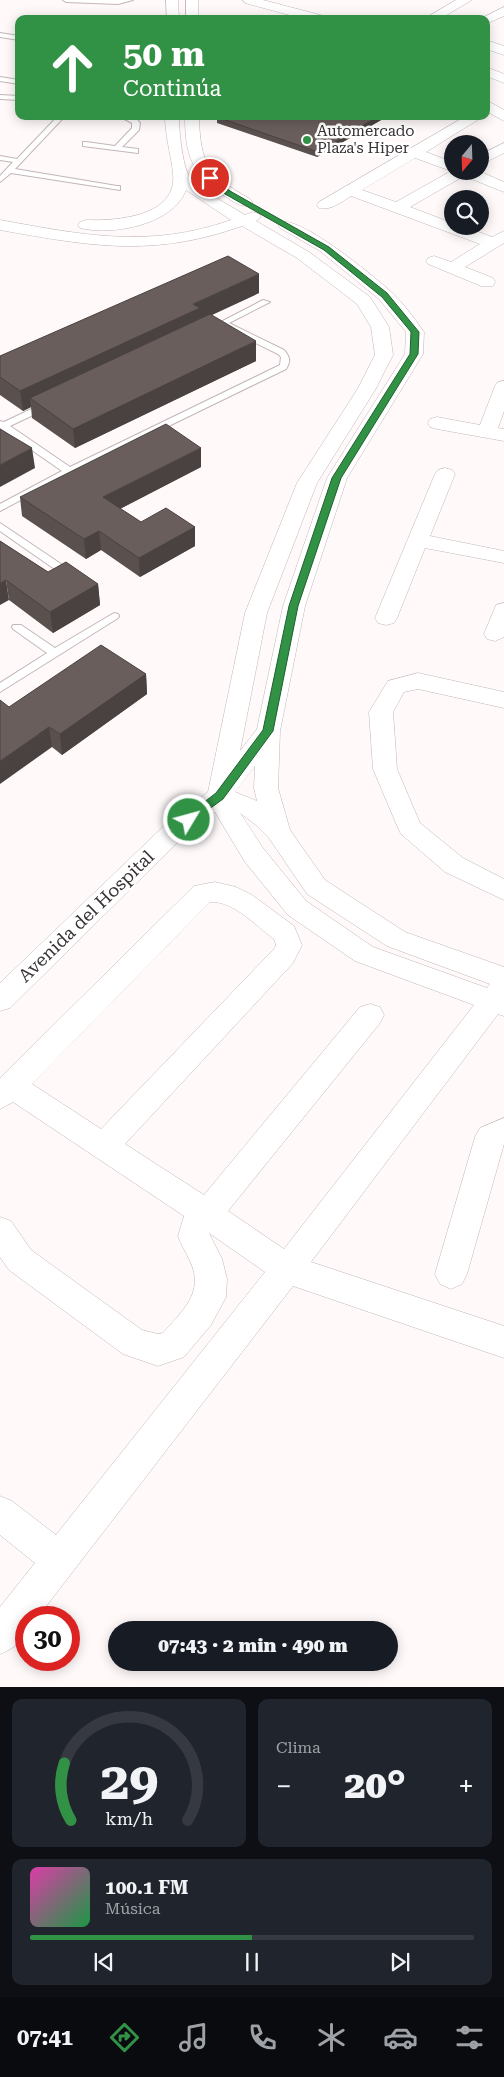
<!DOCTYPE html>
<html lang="es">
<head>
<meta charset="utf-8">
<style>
	:root { --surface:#171b24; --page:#20242c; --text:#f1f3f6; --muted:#9ea1a6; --line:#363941; --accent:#319246 }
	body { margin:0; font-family:"Roboto Serif",serif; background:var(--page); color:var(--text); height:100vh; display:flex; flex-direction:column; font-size:19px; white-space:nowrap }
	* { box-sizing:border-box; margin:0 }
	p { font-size:16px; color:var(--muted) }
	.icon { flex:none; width:28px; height:28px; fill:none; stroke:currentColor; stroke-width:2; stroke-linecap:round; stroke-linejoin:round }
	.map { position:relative; height:1687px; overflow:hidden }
	.sheet { display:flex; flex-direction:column; gap:12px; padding:12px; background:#0d0f14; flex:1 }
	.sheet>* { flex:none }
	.hud { position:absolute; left:15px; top:15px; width:475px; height:105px; border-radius:10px; box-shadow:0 2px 12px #0003; background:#319246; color:#fff; overflow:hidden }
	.needle { width:32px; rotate:199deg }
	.tools { position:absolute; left:444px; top:135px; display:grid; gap:10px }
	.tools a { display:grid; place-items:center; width:45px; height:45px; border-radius:50%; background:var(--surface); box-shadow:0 2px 12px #0003; font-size:25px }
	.speed { position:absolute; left:15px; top:1606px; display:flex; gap:10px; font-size:25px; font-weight:700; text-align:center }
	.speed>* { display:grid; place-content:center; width:65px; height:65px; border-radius:50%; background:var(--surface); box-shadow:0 2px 12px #0003; line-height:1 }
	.speed .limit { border:8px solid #d22; background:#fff; color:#111 }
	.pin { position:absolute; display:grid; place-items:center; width:42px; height:42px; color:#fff; margin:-21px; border:2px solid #fff; border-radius:50%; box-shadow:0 1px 5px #0007 }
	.me { position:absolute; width:55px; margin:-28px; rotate:53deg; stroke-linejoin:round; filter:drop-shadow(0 0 4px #0008) }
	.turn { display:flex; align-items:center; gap:18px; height:105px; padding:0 25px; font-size:22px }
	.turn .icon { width:65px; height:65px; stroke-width:2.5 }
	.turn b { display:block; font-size:35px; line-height:42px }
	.big { font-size:38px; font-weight:800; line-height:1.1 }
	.sheet .widget { flex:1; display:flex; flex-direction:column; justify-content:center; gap:8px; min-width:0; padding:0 18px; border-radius:10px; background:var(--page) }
	.sheet .dial { align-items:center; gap:0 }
	.dial svg { height:130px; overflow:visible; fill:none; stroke:var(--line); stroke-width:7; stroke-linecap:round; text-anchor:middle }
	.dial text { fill:var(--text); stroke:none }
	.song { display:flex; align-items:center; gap:15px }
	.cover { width:60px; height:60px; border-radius:8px; background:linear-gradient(135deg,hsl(320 70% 55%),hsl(140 70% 35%)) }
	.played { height:5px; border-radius:2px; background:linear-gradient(90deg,var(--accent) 50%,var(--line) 50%) }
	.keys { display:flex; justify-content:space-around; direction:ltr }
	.heat { display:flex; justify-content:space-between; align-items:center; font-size:28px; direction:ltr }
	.sheet .tiles { flex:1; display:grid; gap:12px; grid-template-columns:1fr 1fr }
	.widget:last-child { grid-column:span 2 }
	.trip { position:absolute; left:108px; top:1621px; width:290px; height:50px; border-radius:25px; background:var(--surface); box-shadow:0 2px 12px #0003; font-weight:800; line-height:50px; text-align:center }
	.tab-bar { display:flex; height:80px; justify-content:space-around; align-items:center; background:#090b0e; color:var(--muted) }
	.tab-bar .icon { width:35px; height:35px }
	.tab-bar .active { color:var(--accent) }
	.tab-bar b { font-size:22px; color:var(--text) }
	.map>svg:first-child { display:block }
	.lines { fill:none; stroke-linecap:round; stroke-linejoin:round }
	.service-casing { stroke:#c3b6b8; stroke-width:2 }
	.minor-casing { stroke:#c3b6b8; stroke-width:1 }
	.service { fill:#fff; fill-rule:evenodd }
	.minor { fill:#fff; fill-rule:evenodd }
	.wall { fill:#5a514e }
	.shaded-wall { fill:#4a4240 }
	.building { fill:#695e5b; stroke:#4a4240 }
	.route { fill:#319246; stroke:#205f2e }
	.poi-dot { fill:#319246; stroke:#fff; stroke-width:2 }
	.labels { text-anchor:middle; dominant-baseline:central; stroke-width:5; stroke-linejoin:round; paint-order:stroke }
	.far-poi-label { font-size:15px; fill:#383333; stroke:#fff; text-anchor:start }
	.street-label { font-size:18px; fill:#383333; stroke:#fff }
</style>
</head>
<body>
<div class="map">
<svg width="504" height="1687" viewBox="0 0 504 1687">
	<rect width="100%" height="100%" fill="#fff9fa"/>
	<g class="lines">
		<!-- service casing -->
		<g class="service-casing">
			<path id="service" d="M63 0H133L118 4 66 2Z
				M0 33 19 36V40L0 37Z
				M0 77 19 80V84L0 81Z
				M0 95 19 96V100L0 99Z
				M58 116H65L15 169 117 186H120V190L11 173 0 182V176L13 162 0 160V156L17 159Z
				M119 116 135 117 140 123 139 130 122 147 138 149V153L83 146V142H86L115 146 132 128V123Z
				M263 300 270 302 229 323 284 350C290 357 291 361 286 369L72 473 0 511V504L62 471 0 428V421L4 422 44 403H50V407L10 426 70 467 280 365 281 357 278 354 223 327 217 329 213 326Z
				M0 523 64 566 65 568 64 570H56L0 531Z
				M114 613 118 614 119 616 118 618 0 692V683L47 653 13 629 12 627 13 625H21L55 648Z"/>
		</g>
		<!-- minor casing -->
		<g class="minor-casing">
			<path id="minor" d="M166 0H178L179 19H167Z
				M186 0H198V19H186Z
				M243 0H263L324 16 325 19H304L245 3Z
				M456 0H472L440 19H424Z
				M504 7V16L486 24V19H480Z
				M486 40 504 46V55L486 49Z
				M486 67 504 74V83L486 76Z
				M486 100 504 110V121L486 111Z
				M165 116H179C179 131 182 161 188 174 195 188 231 206 245 215L253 212 259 214 261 217 256 221 309 252 370 297 389 327 393 355 375 390 317 483 267 613 240 751 257 729 283 606 327 478 405 354 406 332 379 299 320 251 280 228 278 225 280 222C301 216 372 275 389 290 402 301 414 318 424 332L423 354 347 478 305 606 280 731 278 788 290 830 325 880 405 932 504 967V1016L498 1014 311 1262 504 1326V1358L293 1286 37 1618H26C26 1638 18 1647 0 1654V1607L35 1563 0 1535V1496L12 1501 56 1535 265 1272 209 1233 222 1259 227 1279 226 1297 211 1325 184 1357 158 1366 123 1354 9 1270 0 1257V1217L11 1221 31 1250 142 1330 158 1334 163 1333C182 1311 205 1293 190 1261 186 1252 181 1245 178 1236L184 1216 13 1102 0 1109V1078L194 886 215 882 236 887 252 895 294 926 302 945 293 963 125 1144 204 1195 360 1007 370 1004 380 1007 384 1015 380 1023 228 1211 284 1249 474 1005 355 961 288 915 245 862 215 812 183 837 10 1008 0 1011V983L165 825 208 792 245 613 297 483 357 390 375 355 371 327 357 304 297 258 242 226C152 258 90 246 0 230V220C83 235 149 249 231 220L186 190C173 225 112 236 80 228L78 225 80 222 86 220C116 221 178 217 173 173 171 154 165 136 165 116ZM255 766 254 788 257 801 235 792ZM240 813 256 825 269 838 307 894 387 946 490 984 487 988 373 947 306 901 263 848ZM210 902C233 900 256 926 274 939L276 945 274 949 101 1129 32 1084Z
				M185 116H199C200 165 209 175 250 199L253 202 250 205C241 208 234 202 226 197 192 176 185 155 185 116Z
				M466 116H484L426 152 452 162V171H479L504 182V192L464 176 410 207 452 223V226H463L492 237 504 231V243L465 267 493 278 495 282 493 286H481L428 264 426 261 428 258 434 256 451 262 480 244 351 196C341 202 331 211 319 208L317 205 319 202ZM415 158 451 171 396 202 362 190Z
				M504 143V153L480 165V155Z
				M504 381V411L498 428 504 429V441L437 429 430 427 428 423 430 419 437 417 480 425 495 386 498 382Z
				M445 468 452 470 455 474 430 536 504 551V563L425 548 397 618 394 623 386 625 378 623 375 618 435 474 438 470Z
				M504 603V637L495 641 487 639 484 634 496 605Z
				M418 673 504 692V708L418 689 404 692 393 712 397 769 420 823 463 858 504 879V900L445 872 401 834 398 828 373 769 369 712 388 681Z
				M504 1118V1144L467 1274 462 1284 451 1289 440 1284 435 1274 475 1137 480 1128Z"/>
		</g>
		<!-- service -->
		<use href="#service" class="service"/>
		<!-- minor -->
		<use href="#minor" class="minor"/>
	</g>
	<!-- wall -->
	<path class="wall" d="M388 116 317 157 217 123V117Z
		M259 293 212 315 256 361 75 448 32 418 31 407 23 411 0 395V356Z
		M201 448V467L120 509 141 522 195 527V546L140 577 101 550 86 559 22 516 20 497Z
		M0 541 48 572 98 584 100 605 53 633 9 600Z
		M146 674 147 694 62 755 52 747 9 707Z"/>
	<!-- shaded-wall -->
	<path class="shaded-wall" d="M379 116H388L317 157 318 152Z
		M259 274V293L30 398 31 407 23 411 20 391 193 304Z
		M256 341V361L75 448 73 429Z
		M32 448 35 468 0 487V465Z
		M201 448V467L104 517 103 497Z
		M195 527V546L140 577 139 558Z
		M99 531 101 550 86 559 84 539Z
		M6 580 9 600 0 605V583Z
		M98 584 100 605 53 633 50 612Z
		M146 674 147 694 62 755 60 734Z
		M49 727 52 747 0 784V761Z"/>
	<!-- building -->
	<path class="building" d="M219 116H379L318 152 217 117Z
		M228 256 259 274 193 304 200 308 20 391 0 377V356Z
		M210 314 256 341 73 429 30 398Z
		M166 424 201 448 103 497 141 522 166 508 195 527 139 558 99 531 84 539 20 497Z
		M0 429 32 448 0 465Z
		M0 541 48 572 66 562 98 584 50 612 6 580 0 583Z
		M101 645 146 674 60 734 49 727 0 761V700L9 707Z"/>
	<!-- route -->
	<path class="route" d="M208 177H212L230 191 329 247 387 293 419 332 418 354 341 478 298 606 273 731 223 799 189 824 185 823 183 820 185 817 216 793 263 730 289 606 332 478 410 354 411 332 382 297 324 250 225 194 208 180Z"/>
	<!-- markers -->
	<circle class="poi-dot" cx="307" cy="140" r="5"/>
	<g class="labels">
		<!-- far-poi labels -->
		<g class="far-poi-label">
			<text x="317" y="131">Automercado<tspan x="317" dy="17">Plaza's Hiper</tspan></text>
		</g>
		<!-- street labels -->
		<g class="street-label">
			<text transform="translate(86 916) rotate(-44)">Avenida del Hospital</text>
		</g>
	</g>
</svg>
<div class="tools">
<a><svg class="needle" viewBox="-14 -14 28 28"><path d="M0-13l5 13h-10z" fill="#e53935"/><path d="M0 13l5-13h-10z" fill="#9ea1a6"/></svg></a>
<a><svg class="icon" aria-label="search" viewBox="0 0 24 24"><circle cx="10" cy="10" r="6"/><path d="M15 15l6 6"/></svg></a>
</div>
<div class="speed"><div class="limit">30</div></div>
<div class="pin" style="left:210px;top:178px;background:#d93025"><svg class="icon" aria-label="arrive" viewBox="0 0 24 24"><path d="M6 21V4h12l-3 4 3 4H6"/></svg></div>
<svg class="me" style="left:189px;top:820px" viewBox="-20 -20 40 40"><circle r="17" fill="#319246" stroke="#fff" stroke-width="3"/><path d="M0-11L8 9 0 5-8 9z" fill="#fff"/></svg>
<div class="trip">07:43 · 2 min · 490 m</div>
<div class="hud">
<div class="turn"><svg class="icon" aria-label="ahead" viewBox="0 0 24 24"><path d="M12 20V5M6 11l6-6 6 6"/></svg><div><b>50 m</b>Continúa</div></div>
</div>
</div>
<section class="sheet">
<div class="tiles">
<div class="widget dial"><svg viewBox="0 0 100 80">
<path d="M14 69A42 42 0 1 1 86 69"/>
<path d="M14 69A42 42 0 0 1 10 34" stroke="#319246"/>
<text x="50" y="56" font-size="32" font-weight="700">29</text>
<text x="50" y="72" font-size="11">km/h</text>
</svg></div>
<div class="widget"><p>Clima</p>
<div class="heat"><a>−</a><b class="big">20°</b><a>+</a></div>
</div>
<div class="widget">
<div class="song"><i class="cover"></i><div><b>100.1 FM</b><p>Música</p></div></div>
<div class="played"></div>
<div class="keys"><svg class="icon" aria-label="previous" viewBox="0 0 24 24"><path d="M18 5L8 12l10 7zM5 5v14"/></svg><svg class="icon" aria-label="pause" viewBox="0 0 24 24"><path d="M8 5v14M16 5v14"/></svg><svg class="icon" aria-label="next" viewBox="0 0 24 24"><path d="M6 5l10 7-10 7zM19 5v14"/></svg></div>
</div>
</div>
</section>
<nav class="tab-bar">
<b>07:41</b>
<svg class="icon active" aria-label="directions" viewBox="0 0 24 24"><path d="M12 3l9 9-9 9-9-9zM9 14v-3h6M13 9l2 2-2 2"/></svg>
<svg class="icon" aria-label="music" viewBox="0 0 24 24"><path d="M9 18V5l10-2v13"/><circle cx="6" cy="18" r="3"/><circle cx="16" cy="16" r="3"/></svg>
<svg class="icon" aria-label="phone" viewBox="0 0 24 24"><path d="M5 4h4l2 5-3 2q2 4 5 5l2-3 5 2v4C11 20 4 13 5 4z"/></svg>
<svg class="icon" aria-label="climate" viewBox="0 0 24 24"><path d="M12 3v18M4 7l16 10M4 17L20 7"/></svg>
<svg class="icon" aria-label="car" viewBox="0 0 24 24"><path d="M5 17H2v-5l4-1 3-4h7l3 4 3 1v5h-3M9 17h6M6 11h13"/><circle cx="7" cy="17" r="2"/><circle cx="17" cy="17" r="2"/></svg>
<svg class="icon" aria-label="filters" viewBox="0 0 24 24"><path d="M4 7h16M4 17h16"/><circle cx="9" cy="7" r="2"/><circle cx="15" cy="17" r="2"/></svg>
</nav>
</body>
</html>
